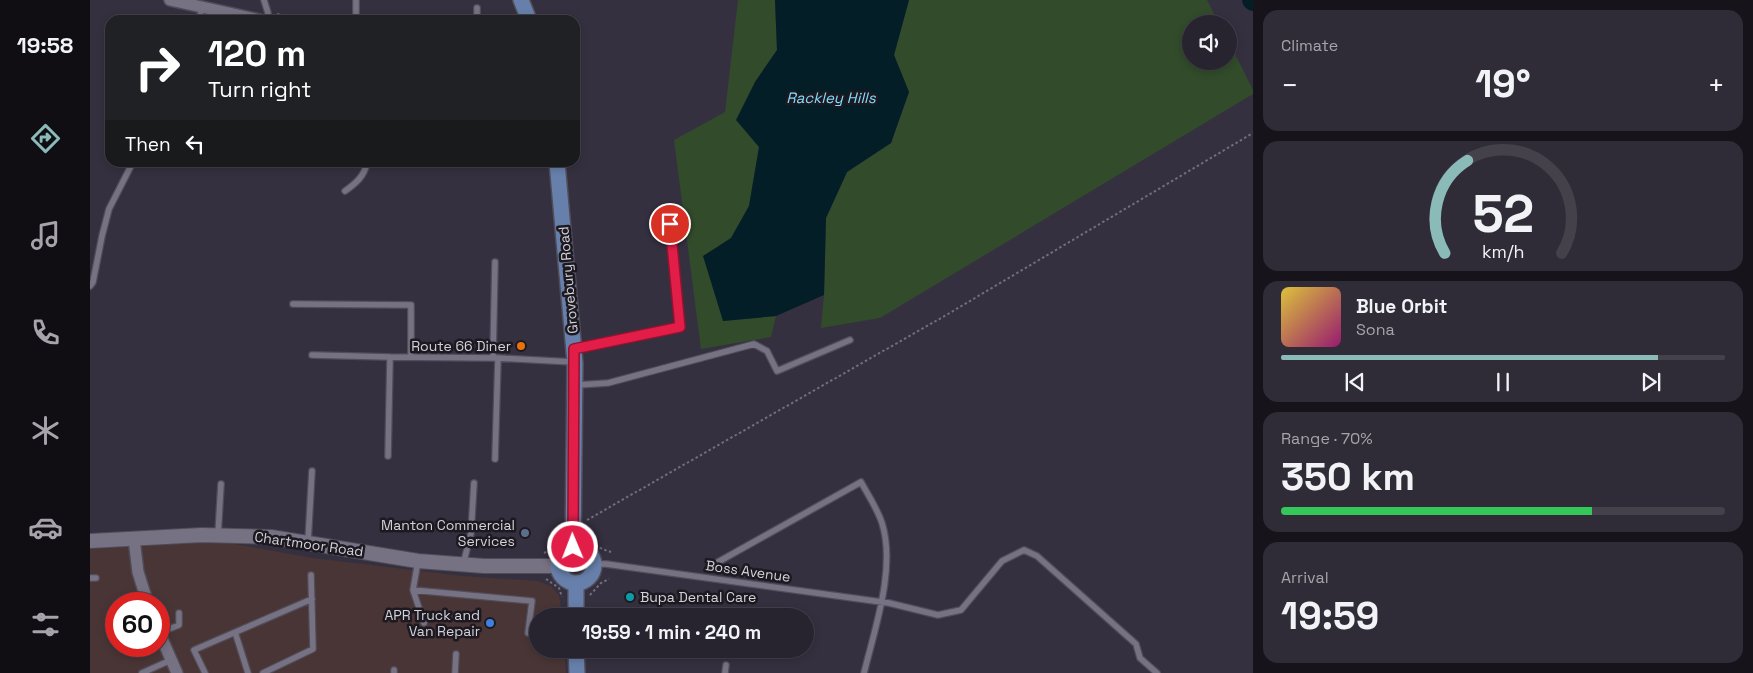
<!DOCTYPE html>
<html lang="en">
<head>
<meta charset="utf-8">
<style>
	:root { --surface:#28242f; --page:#302c37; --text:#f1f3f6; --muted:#a5a4aa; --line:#44414b; --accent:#8bbbb9 }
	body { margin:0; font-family:"Space Grotesk",sans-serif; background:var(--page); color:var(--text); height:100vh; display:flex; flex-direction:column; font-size:19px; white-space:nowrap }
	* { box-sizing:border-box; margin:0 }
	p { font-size:16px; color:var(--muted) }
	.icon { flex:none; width:28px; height:28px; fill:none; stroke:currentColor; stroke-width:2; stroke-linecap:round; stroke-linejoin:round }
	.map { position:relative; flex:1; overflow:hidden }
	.details { display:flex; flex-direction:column; gap:10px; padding:10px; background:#16141a; width:500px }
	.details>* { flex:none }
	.top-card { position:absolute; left:15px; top:15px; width:475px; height:152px; border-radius:15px; box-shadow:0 2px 8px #0003,0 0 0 1px var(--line); background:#202124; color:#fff; overflow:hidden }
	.fabs { position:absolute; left:1092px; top:15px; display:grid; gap:10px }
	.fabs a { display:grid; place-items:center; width:55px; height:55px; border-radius:50%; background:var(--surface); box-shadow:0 2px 8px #0003,0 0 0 1px var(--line); font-size:25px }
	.speed { position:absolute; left:15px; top:592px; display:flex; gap:10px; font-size:25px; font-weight:700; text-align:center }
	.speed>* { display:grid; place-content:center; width:65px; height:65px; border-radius:50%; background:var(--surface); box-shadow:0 2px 8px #0003,0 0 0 1px var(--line); line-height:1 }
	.speed .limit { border:8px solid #d22; background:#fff; color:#111 }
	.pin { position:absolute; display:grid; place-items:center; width:42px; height:42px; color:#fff; margin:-21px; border:2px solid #fff; border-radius:50%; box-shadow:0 1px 5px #0007 }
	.me { position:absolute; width:55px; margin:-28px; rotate:359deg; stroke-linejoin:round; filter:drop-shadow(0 0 4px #0008) }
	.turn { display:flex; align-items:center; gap:18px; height:105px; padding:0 20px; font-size:22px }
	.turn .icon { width:65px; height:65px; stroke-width:2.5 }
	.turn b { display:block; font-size:35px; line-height:42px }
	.then { display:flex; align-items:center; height:48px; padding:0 20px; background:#0003; gap:10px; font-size:19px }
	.big { font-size:38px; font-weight:700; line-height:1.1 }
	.details .tile { flex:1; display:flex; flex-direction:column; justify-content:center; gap:8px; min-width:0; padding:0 18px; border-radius:15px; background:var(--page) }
	.details .dial { align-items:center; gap:0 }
	.dial svg { height:130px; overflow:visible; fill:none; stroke:var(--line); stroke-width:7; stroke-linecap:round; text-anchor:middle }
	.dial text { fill:var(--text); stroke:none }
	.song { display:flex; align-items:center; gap:15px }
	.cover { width:60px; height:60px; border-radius:8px; background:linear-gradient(135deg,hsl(50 70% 55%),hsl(320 70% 35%)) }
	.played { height:5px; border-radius:2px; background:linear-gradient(90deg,var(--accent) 85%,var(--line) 85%) }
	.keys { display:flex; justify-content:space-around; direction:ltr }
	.heat { display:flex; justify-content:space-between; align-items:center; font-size:28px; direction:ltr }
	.charge { height:8px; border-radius:4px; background:linear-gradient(90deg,#34c759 70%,var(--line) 0) }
	.trip { position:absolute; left:439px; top:608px; width:285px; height:50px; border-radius:25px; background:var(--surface); box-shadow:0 2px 8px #0003,0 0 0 1px var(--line); font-weight:700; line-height:50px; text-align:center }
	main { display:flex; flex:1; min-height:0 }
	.tab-bar { display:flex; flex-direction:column; width:90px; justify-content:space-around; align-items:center; background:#100e13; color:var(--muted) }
	.tab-bar .icon { width:35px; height:35px }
	.tab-bar .active { color:var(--accent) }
	.tab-bar b { font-size:22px; color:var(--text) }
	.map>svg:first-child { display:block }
	.commercial { fill:#493535; fill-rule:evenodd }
	.green { fill:#314b2b }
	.water { fill:#031e27 }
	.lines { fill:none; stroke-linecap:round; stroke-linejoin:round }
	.river { stroke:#031e27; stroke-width:20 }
	.service-casing { stroke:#504c58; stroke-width:8 }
	.minor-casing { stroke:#504c58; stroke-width:14 }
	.tertiary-casing { stroke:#504c58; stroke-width:16 }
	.primary-casing { stroke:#504c58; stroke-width:18 }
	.path { stroke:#726e7b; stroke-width:2; stroke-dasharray:2.5 2.5; stroke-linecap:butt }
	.service { stroke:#777283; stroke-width:5.5 }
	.minor { stroke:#777283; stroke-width:11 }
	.tertiary { stroke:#777283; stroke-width:14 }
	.primary { stroke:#6780ab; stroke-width:15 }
	.route-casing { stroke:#92132f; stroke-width:12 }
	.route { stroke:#e11d48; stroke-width:9 }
	.food-dot { fill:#e8710a; stroke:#1c1920; stroke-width:2 }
	.service-dot { fill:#5c6f8a; stroke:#1c1920; stroke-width:2 }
	.culture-dot { fill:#0f9aa8; stroke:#1c1920; stroke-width:2 }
	.shop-dot { fill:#3f7fe0; stroke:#1c1920; stroke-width:2 }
	.labels { text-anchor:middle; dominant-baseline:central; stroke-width:5; stroke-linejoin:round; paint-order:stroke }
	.street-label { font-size:14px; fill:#d4d1da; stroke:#1c1920 }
	.poi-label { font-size:14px; fill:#d4d1da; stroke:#1c1920; text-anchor:end }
	.water-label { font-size:15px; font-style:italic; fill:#82dcfd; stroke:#1c1920 }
</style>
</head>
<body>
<main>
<nav class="tab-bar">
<b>19:58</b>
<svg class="icon active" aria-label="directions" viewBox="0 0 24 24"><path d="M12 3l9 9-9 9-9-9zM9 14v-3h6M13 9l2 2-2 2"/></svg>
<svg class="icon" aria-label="music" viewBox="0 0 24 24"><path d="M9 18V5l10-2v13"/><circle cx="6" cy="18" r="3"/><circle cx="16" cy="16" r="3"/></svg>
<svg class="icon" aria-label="phone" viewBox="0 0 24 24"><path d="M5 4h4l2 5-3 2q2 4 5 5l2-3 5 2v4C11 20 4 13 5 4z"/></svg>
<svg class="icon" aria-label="climate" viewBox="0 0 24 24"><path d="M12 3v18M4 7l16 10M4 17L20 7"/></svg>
<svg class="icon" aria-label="car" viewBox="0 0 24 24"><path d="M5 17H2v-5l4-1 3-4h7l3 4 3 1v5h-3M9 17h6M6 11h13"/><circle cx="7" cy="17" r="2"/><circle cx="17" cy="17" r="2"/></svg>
<svg class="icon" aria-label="filters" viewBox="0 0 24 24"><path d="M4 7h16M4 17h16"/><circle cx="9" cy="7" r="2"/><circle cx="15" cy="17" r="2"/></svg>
</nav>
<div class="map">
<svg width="1163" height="673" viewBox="0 0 1163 673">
	<rect width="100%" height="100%" fill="#35303f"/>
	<!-- commercial -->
	<path class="commercial" d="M117 539 223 558 372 576 448 581 461 586 469 595 472 616H448V649H474L476 673H0V549L53 546ZM26 604H69V646H26Z"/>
	<!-- green -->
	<path class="green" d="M648 0H685L687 50 665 82 669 147 659 206 641 238 633 321 686 316 681 337 611 349 584 140 635 112Z
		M819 0H1117L1129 24H1101V61H1139V42L1163 90V94L790 318 731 328 734 295 736 218 757 172 801 143 819 92 804 55Z"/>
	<!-- water -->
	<path class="water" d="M685 0H819L804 55 819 92 801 143 757 172 736 218 734 295 686 316 633 321 613 256 641 238 659 206 669 147 646 120 665 82 687 50Z"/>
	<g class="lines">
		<!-- river -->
		<path class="river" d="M1162 0 1163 1"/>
		<!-- service casing -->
		<g class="service-casing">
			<path id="service" d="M174 0 178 13 176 20
				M266 0V20
				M109 20 112 7
				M387 20V8
				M255 191C265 184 275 176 277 162
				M0 286 3 282 12 236 19 209 43 162
				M203 304 321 305V357
				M486 349 590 327 578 207
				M222 355 300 357
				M403 358 405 262
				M487 385 518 383 664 344 677 351 687 371 760 340
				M298 456 300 357 408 358 483 362
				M405 459 408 358
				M128 535 131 484
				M218 542 222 471
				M328 561 323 590 334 623
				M628 562 771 482C778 495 787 508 792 523 806 568 785 628 774 673
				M504 564H516L799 603 848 615 871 610 912 561 934 550 947 556 1046 644 1050 658 1067 673
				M373 565 381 533 384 483
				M0 578H6
				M323 590 442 601 438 633
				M145 632 158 673
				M69 633 89 625V613
				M52 673 81 660
				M115 673 104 650 222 599
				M173 673 223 649 221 575
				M304 673V670
				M365 673 366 654
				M635 673 636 665"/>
		</g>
		<!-- minor casing -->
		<g class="minor-casing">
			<path id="minor" d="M80 0 170 20
				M44 539 48 572 58 604
				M69 632 87 673"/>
		</g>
		<!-- tertiary casing -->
		<g class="tertiary-casing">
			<path id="tertiary" d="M0 541 112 535 181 537 328 561 394 566H468"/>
		</g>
		<!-- primary casing -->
		<g class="primary-casing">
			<path id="primary" d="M431 0 439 20
				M467 162 485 363 483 547
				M468 565a18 18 0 1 1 36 0a18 18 0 1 1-36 0Z
				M486 583V616
				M486 649 487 673"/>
		</g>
		<!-- path -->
		<path class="path" d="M187 14 224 20
			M497 520 858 314 1163 133
			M497 533C501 545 509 548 521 552
			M454 553 464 548 469 540
			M456 579 469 588 472 597
			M500 595 511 583 519 579"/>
		<!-- service -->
		<use href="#service" class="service"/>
		<!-- minor -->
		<use href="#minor" class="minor"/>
		<!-- tertiary -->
		<use href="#tertiary" class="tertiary"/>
		<!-- primary -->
		<use href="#primary" class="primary"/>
	</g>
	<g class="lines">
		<!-- route casing -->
		<g class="route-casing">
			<path id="route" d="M483 547 484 349 590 327 580 224"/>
		</g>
		<!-- route -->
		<use href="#route" class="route"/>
	</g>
	<!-- markers -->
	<circle class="food-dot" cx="431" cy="346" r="5"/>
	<circle class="service-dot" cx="435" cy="533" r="5"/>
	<circle class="culture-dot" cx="540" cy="597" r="5"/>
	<circle class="shop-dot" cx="400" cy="623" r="5"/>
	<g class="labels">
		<!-- street labels -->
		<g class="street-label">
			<text transform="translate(478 280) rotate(-95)">Grovebury Road</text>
			<text transform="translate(219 544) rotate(8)">Chartmoor Road</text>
			<text transform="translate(658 571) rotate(8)">Boss Avenue</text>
		</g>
		<!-- poi labels -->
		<g class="poi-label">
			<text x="421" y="346">Route 66 Diner</text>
			<text x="425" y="525">Manton Commercial<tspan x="425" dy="16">Services</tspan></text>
			<text x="550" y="597" text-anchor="start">Bupa Dental Care</text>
			<text x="390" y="615">APR Truck and<tspan x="390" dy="16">Van Repair</tspan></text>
		</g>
		<!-- water labels -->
		<g class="water-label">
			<text x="741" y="97">Rackley Hills</text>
		</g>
	</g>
</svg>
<div class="fabs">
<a><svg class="icon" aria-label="sound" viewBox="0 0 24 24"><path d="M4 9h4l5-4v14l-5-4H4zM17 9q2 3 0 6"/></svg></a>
</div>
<div class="speed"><div class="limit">60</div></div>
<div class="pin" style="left:580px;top:224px;background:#d93025"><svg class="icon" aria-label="arrive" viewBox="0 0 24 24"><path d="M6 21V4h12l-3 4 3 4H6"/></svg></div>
<svg class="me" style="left:483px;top:547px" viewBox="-20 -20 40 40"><circle r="17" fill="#e11d48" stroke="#fff" stroke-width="3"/><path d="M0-11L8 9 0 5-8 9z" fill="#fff"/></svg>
<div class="trip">19:59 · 1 min · 240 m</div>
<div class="top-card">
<div class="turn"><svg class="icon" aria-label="right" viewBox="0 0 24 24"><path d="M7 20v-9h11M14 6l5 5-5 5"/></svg><div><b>120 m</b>Turn right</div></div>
<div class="then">Then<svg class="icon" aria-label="left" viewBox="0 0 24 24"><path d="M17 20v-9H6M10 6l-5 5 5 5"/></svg></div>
</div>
</div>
<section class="details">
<div class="tile"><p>Climate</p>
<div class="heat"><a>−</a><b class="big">19°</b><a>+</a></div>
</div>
<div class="tile dial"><svg viewBox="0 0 100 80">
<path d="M14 69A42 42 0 1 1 86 69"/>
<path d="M14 69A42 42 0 0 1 28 12" stroke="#8bbbb9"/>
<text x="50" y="56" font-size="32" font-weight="700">52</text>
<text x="50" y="72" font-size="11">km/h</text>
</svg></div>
<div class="tile">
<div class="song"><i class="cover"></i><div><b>Blue Orbit</b><p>Sona</p></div></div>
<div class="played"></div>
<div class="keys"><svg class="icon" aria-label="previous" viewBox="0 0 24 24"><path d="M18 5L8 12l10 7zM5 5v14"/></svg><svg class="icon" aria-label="pause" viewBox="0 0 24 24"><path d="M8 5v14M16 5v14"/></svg><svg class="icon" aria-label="next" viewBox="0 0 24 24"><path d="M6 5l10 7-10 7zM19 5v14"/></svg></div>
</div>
<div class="tile"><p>Range · 70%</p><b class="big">350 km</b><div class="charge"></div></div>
<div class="tile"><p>Arrival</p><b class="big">19:59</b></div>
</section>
</main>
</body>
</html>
